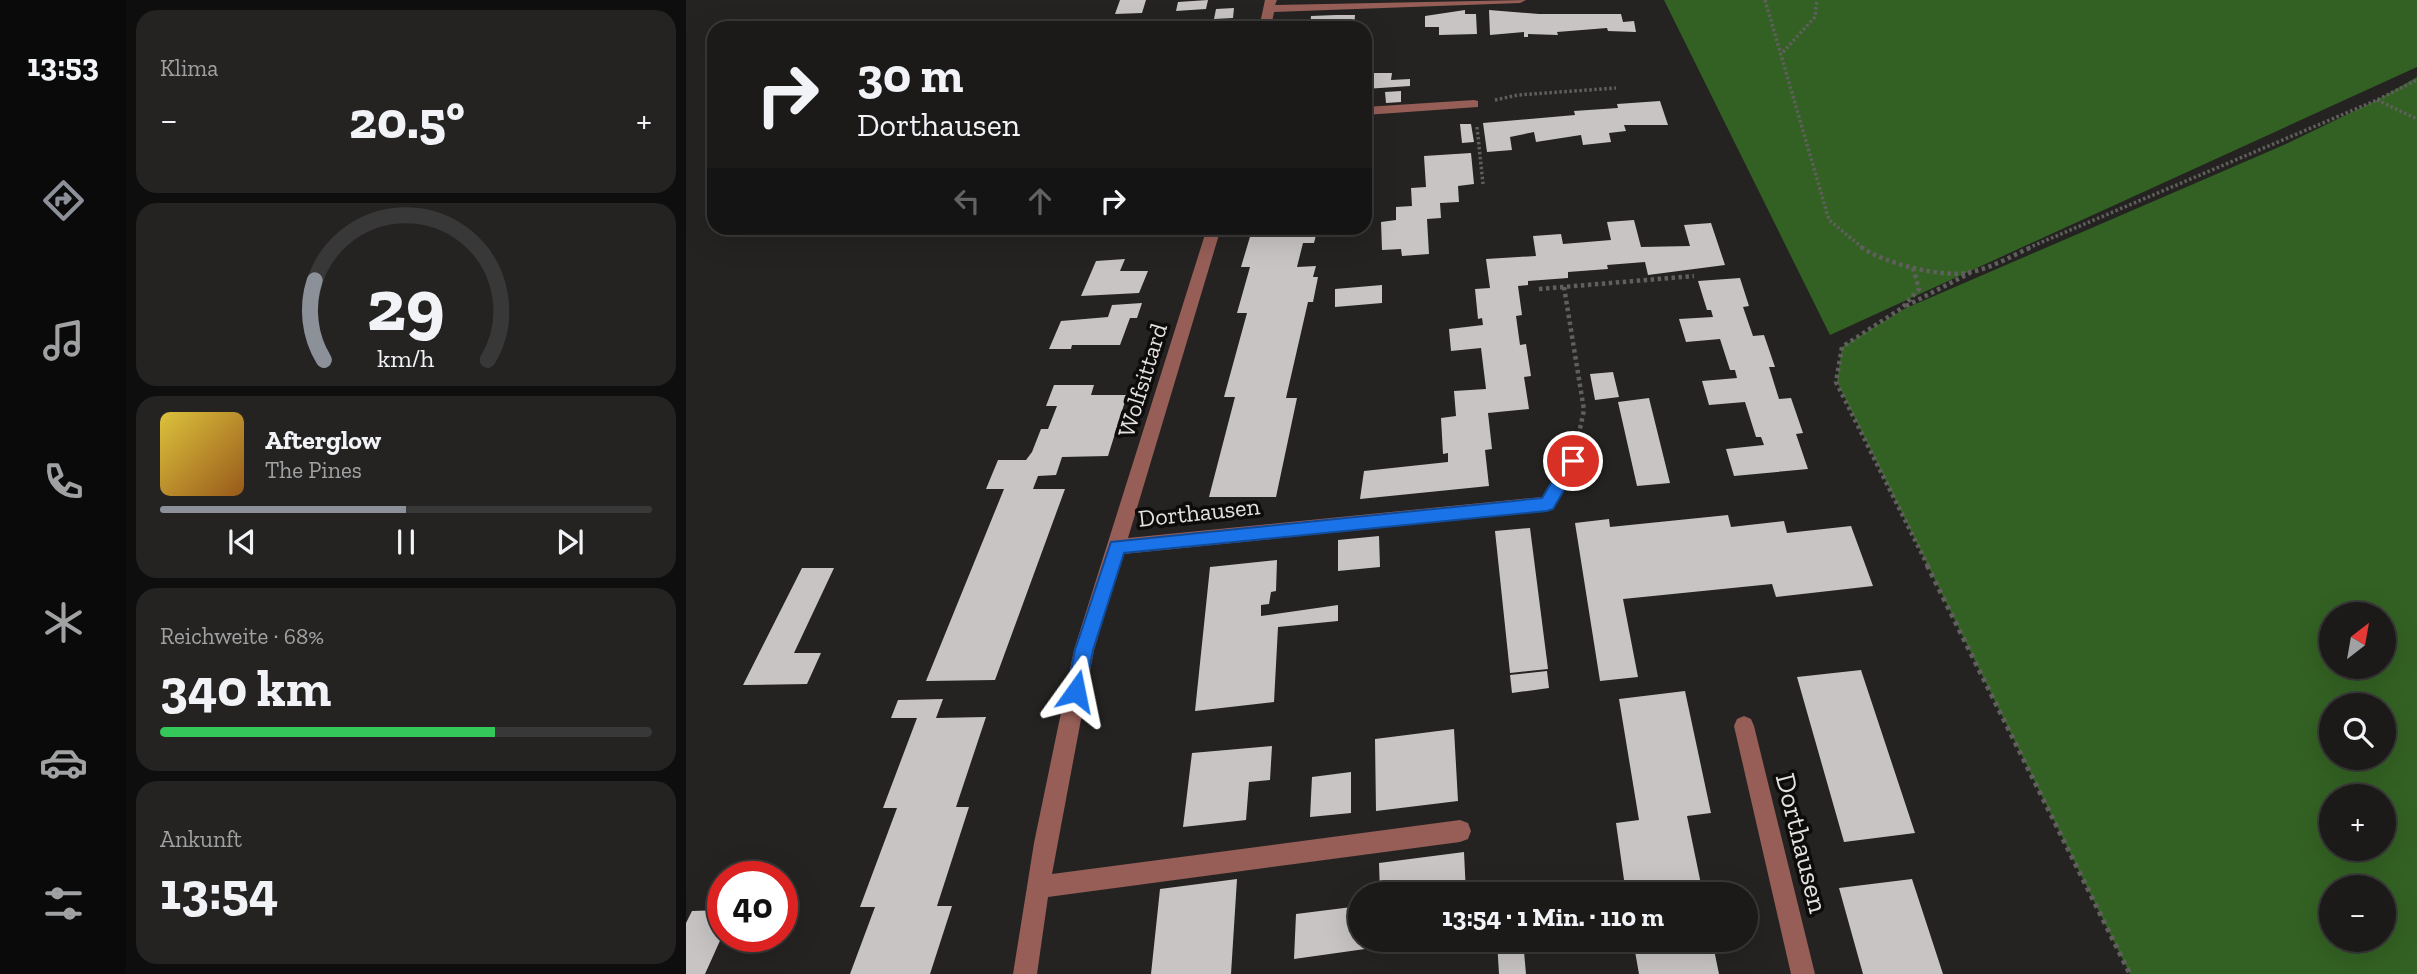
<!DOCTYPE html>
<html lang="de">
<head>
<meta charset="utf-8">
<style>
	:root { --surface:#1b1a19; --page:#242322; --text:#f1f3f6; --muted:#a0a1a2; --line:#393838; --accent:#8c9099 }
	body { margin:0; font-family:"Zilla Slab",serif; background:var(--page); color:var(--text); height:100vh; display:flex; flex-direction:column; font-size:26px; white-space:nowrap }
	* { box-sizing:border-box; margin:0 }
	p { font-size:23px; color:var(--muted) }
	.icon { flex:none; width:38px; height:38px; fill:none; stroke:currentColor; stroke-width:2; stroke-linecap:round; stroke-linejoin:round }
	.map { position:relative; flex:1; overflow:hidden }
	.sheet { display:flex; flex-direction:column; gap:10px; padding:10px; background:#0f0e0e; width:560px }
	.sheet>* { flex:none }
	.guide { position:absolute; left:21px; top:21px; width:665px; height:214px; border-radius:21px; box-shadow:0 7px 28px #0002,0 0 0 2px var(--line); background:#1b1a19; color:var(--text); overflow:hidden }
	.needle { width:46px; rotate:31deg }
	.controls { position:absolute; left:1633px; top:602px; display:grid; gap:14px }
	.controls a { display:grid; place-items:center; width:77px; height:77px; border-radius:50%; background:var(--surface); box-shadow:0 7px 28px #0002,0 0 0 2px var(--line); font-size:35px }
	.speed { position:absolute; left:21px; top:861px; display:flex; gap:14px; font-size:35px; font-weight:700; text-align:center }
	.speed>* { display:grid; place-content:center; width:91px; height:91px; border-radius:50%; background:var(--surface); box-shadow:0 7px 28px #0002,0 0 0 2px var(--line); line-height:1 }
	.speed .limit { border:10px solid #d22; background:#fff; color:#111 }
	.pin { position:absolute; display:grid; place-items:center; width:60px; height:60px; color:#fff; margin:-30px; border:4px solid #fff; border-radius:50%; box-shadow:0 2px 7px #0007 }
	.me { position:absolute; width:77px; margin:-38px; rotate:12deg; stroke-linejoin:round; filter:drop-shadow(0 0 5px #0008) }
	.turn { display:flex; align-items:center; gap:24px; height:147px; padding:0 35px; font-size:32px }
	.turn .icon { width:91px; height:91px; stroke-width:2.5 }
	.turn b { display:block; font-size:49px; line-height:60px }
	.lanes { display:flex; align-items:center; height:66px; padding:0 35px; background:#0003; justify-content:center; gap:35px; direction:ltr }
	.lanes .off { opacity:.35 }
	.big { font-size:52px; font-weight:700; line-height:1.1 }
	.sheet .widget { flex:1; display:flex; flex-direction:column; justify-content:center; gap:10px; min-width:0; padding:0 24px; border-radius:21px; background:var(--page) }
	.sheet .dial { align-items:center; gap:0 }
	.dial svg { height:182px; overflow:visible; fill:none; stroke:var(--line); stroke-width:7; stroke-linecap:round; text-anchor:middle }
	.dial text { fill:var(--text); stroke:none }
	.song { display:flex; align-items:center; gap:21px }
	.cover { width:84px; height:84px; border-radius:10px; background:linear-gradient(135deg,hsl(50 70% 55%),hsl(30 70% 35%)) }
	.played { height:7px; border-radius:4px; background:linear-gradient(90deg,var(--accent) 50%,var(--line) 50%) }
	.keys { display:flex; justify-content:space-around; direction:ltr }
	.heat { display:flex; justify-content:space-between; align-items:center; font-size:38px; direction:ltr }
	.charge { height:10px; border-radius:5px; background:linear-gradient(90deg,#34c759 68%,var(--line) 0) }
	.trip { position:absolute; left:662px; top:882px; width:410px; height:70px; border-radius:35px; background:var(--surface); box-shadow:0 7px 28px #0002,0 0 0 2px var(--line); font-weight:700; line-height:70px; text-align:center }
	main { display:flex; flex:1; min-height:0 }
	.menu { display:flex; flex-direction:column; width:126px; justify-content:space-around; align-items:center; background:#0b0a0a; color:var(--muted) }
	.menu .icon { width:49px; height:49px }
	.menu .active { color:var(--accent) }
	.menu b { font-size:32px; color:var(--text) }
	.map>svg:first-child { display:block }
	.forest { fill:#336123; fill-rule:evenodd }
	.building { fill:#c8c4c4 }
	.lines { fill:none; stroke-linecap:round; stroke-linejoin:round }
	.path-far2 { stroke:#605f5d; stroke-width:3.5; stroke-dasharray:2.5 2.5; stroke-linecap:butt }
	.path-far1 { stroke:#605f5d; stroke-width:4.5; stroke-dasharray:3.5 3.5; stroke-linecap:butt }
	.path { stroke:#605f5d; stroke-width:5; stroke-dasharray:4.5 4.5; stroke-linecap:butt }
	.minor { fill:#965e57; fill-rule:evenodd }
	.route { fill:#1a73e8; stroke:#114b97; stroke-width:2 }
	.labels { text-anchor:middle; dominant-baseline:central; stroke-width:7; stroke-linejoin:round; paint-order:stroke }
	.street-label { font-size:24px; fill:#e3e2e1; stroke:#0d0c0b }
	.near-street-label { font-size:28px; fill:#e3e2e1; stroke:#0d0c0b }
</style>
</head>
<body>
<main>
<nav class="menu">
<b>13:53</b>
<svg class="icon active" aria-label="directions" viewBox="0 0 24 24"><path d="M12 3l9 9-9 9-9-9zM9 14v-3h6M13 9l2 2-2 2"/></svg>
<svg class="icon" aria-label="music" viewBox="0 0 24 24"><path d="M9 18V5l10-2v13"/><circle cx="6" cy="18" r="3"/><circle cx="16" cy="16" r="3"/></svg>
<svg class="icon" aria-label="phone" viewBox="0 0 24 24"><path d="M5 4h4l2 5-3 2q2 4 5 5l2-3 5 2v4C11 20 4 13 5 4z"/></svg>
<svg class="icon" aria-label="climate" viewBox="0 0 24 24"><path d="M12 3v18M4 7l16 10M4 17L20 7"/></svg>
<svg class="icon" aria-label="car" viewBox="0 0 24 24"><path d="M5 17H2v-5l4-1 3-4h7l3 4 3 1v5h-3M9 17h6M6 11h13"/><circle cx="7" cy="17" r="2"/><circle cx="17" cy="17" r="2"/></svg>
<svg class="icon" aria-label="filters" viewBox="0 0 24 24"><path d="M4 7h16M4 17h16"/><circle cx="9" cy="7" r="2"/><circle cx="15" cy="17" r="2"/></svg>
</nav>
<section class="sheet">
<div class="widget"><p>Klima</p>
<div class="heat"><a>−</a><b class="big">20.5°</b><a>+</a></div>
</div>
<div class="widget dial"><svg viewBox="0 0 100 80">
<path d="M14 69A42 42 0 1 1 86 69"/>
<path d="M14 69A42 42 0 0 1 10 34" stroke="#8c9099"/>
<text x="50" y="56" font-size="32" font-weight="700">29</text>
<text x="50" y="72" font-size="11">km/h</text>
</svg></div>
<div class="widget">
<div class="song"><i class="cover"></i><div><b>Afterglow</b><p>The Pines</p></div></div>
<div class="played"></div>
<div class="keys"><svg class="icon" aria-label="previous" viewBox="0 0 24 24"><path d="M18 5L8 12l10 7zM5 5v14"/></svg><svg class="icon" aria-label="pause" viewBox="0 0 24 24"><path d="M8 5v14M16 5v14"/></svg><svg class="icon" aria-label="next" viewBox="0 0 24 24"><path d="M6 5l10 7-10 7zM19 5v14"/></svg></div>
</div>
<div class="widget"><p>Reichweite · 68%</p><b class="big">340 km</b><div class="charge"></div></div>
<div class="widget"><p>Ankunft</p><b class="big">13:54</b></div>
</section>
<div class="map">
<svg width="1731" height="974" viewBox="0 0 1731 974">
	<rect width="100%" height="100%" fill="#242321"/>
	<!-- forest -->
	<path class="forest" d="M978 0H1731V67L1144 335Z
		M1731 77V974H1444L1151 382 1156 347 1218 309 1600 144 1691 100ZM1645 614H1698V667H1645ZM1645 705H1698V758H1645ZM1645 796H1698V849H1645ZM1645 887H1698V940H1645Z"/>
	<!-- building -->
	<path class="building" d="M434 0H460L456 13 429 14Z
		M522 0 520 9 490 11 492 2Z
		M548 8 547 18 528 19 530 9Z
		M779 10V14H790L791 34 753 35V27H739V16Z
		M803 10 853 14H935L937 22 948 21 950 32 922 31 921 28 871 32 872 35 842 34V37H838V32L804 35Z
		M650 15H669L668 28H624L625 16Z
		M488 21 519 22H558L556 28H473Z
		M679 73H706L705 80 724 79V86L679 89Z
		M715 91V102L700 103 699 92Z
		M974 101 982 125H938L940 131 923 133 925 142 897 145 895 135 850 142 848 132 843 133 824 137 826 150 801 152 797 123 889 115 888 111 932 108 931 104Z
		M774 124H785L788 142 776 143Z
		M785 153 788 184 772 186 773 202 754 203 755 218 741 219 743 254 716 256 715 249 696 250 695 222 710 220V207L726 206 725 188 740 187 738 156Z
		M948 220 955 247 1004 246 998 225 1025 223 1039 265 962 275 959 262 921 265 922 269 882 272V278L842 281V285L832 286 836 315 830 316 834 345 840 344 845 376 838 377 843 409 802 413 806 449 799 450 803 486 674 499 678 471 762 462V453L757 454 755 418 770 416 768 391 800 389 795 348 765 351 763 329 797 325 796 318 792 319 789 289 804 288 800 259 850 256 847 236 875 234 877 244 925 240 921 222Z
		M566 230 631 231 628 243H617L611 267 630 266 627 277H632L627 302H622L600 398H611L590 497H523L549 397H538L561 313H551L564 267H555Z
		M439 259 434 271H462L453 293 395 296 410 261Z
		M1054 278 1063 306 1057 307 1067 336 1078 335 1089 367H1083L1093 399 1105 398 1117 433 1110 434 1122 469 1048 476 1040 449 1078 445 1075 437H1070L1059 402 1023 405 1016 381 1051 378 1049 370H1044L1034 339 1000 342 993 319 1027 317 1025 310H1021L1012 281Z
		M696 285V303L649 307V289Z
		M456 303 451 318H444L434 345H386L385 349H363L375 321 422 317 426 305Z
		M927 372 933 397 909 400 904 374Z
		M368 385H408L405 395H441L422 456 376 457 370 475 352 476 347 489H379L309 680 240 681 318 489H300L312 460H340L346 452 355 429H362L371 406H360Z
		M963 398 984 483 951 486 932 402Z
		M1042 515 1045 527 1098 521 1101 533 1165 526 1187 586 1090 597 1086 584 937 599 952 677 914 681 889 523 923 519 924 527Z
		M844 528 862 669 824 673 809 531Z
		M693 536 694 567 652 571V540Z
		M591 560 590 591 585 592 583 604 575 605V616L652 605V621L592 627 588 702 509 711 524 567Z
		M116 568H148L108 653H135L121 684 57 685Z
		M1175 670 1229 833 1158 842 1111 677Z
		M861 671 863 688 826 693 824 675Z
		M999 691 1025 813 1001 816 1017 894H940L930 823 953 820 933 699Z
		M257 699 250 718 300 717 270 807H283L251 906H266L244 974H164L189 907H174L211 808H197L231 718H205L212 700Z
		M768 729 772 801 690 811 689 739Z
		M586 746 584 780 563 782 560 820 497 827 506 753Z
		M665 772V813L624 817 626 777Z
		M778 852 780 894H694L693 863Z
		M551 879 545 974H465L474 889Z
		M1226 879 1257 974H1177L1153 888Z
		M674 906V940L736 941 608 959 610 914Z
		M37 910V934L19 974H0V923L6 911Z
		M837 940 840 974H813L811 941Z
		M947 940H1026L1033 974H953Z"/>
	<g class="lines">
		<!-- path-far2 -->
		<path class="path-far2" d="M1079 0 1143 220 1177 248
			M1097 52 1129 17 1131 0
			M809 100 832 95 930 88
			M1691 100 1731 119
			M791 127 797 184
			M1342 248 1691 100 1731 80"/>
		<!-- path-far1 -->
		<path class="path-far1" d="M1175 247C1197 263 1258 279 1285 272 1306 268 1327 255 1346 247
			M1227 268 1233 289 1216 308 1156 347 1150 382 1242 566
			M878 287 898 410 892 438
			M853 289 1008 276
			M1220 306 1284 273"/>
		<!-- path -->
		<path class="path" d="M1241 565 1444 974"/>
		<!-- minor -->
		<path class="minor" d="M579 0H591L589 5 840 0 834 3 588 12 585 28H573Z
			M788 100 792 101V107L679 115V107Z
			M521 228H535L442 538 856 497 881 456H893L896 461 867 509 861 511 437 554 408 650 366 874 774 820 782 823 785 831 782 839 774 842 362 897 351 974H327L348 843 388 650Z
			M1058 716 1065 719 1068 726 1129 974H1105L1048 726 1051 719Z"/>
	</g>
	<!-- route -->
	<path class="route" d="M887 455 895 461 867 509 861 511 438 553 407 650 399 691 396 697 390 700 383 697 381 691 389 650 425 542 856 498 881 457Z"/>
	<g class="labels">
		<!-- street labels -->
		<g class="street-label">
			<text transform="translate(456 380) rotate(-73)">Wolfsittard</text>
			<text transform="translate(513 512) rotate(-6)">Dorthausen</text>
		</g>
		<!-- near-street labels -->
		<g class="near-street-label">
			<text transform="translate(1116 843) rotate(76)">Dorthausen</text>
		</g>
	</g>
</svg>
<div class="controls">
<a><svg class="needle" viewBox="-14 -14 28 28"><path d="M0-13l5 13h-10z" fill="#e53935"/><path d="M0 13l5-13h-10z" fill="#a0a1a2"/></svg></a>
<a><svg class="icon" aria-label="search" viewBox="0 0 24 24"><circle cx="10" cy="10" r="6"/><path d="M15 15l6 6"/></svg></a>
<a>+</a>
<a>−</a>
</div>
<div class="speed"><div class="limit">40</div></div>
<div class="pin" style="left:887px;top:461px;background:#d93025"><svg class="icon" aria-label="arrive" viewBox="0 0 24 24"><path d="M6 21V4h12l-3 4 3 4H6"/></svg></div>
<svg class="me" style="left:390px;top:691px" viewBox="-20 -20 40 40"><path d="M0-17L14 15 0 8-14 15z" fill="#1a73e8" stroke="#fff" stroke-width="4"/></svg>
<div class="trip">13:54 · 1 Min. · 110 m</div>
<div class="guide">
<div class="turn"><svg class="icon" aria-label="right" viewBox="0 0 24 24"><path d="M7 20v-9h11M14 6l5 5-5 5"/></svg><div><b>30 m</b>Dorthausen</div></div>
<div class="lanes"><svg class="icon off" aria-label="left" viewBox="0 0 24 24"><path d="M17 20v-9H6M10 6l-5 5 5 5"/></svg><svg class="icon off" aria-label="ahead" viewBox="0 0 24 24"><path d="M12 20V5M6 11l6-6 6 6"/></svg><svg class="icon" aria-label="right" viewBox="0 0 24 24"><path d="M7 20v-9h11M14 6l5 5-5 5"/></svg></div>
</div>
</div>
</main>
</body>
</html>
